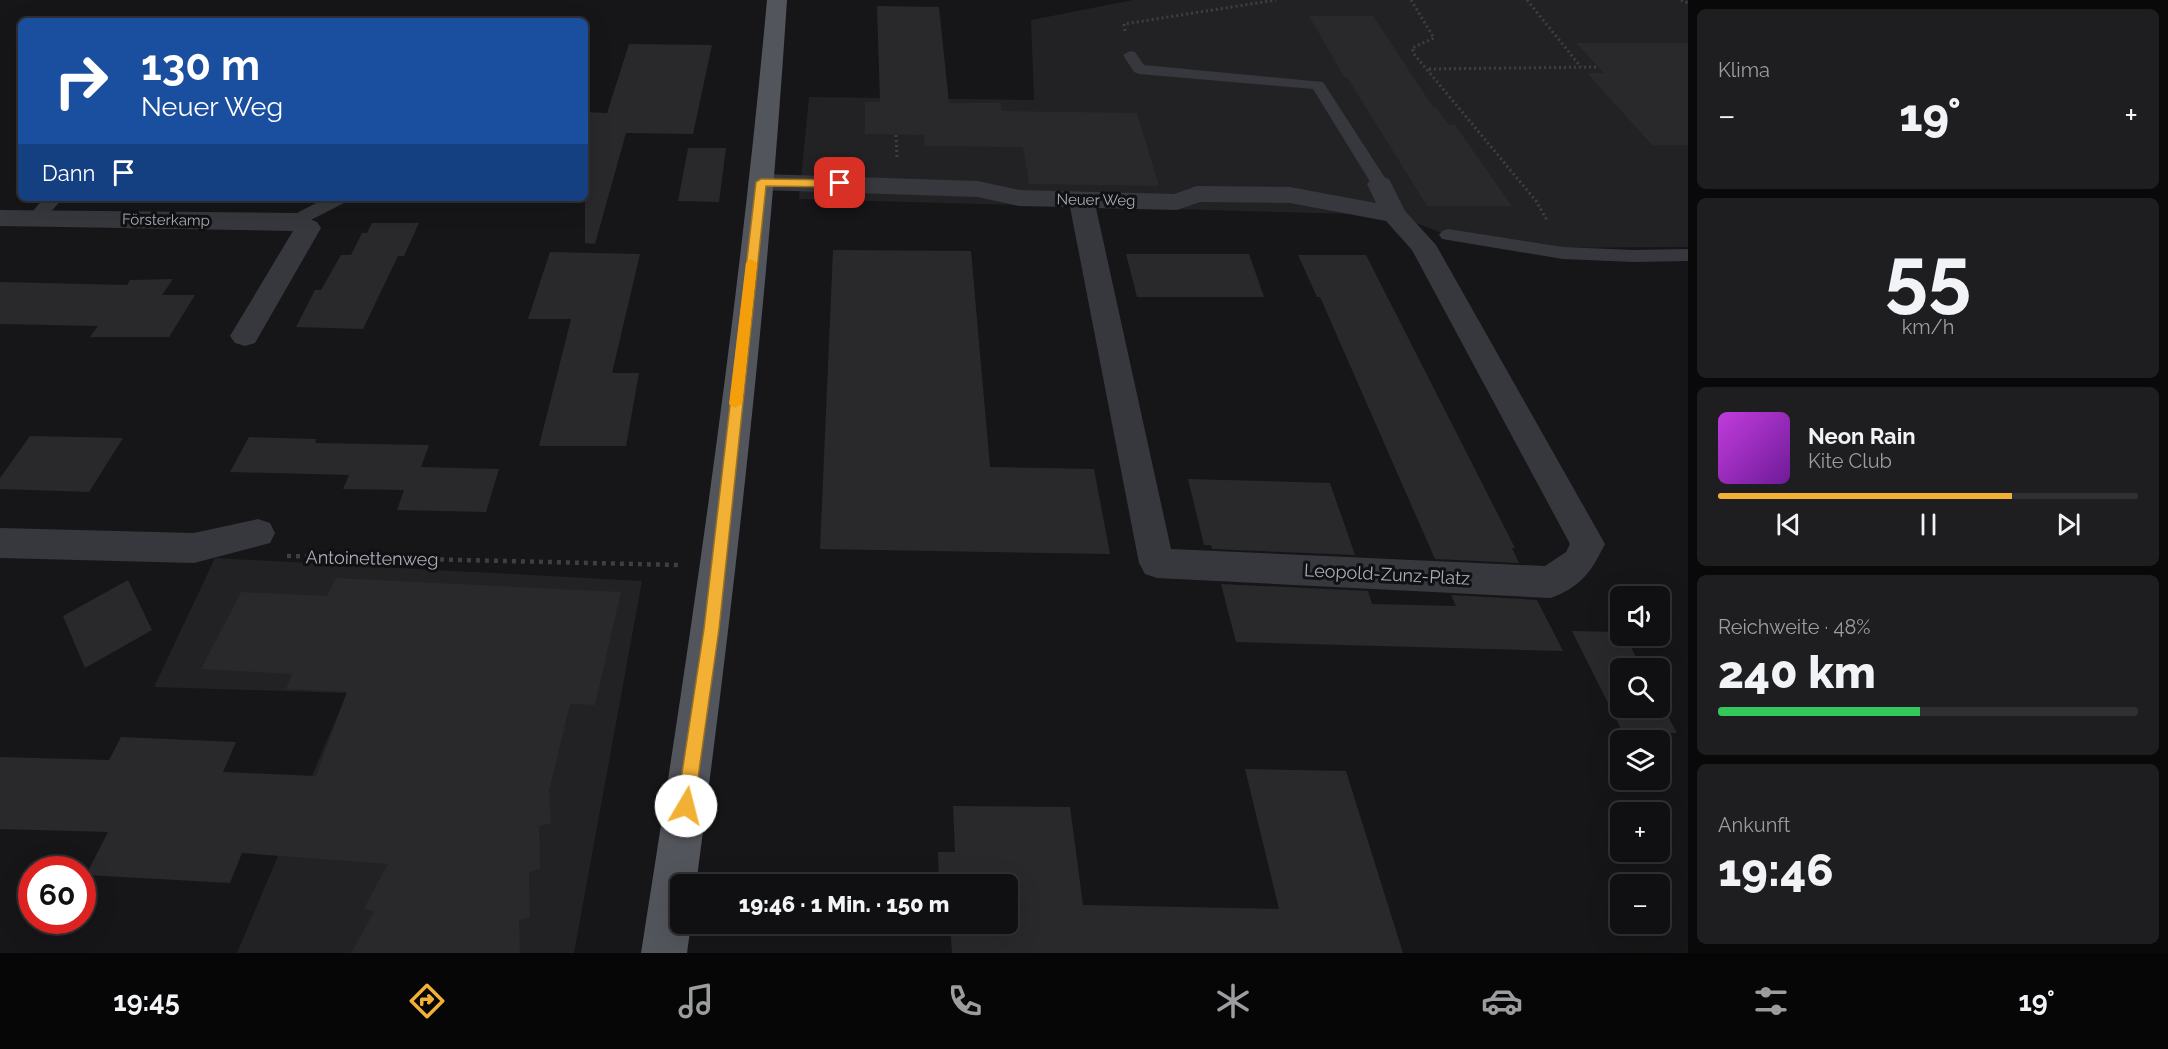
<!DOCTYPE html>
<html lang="de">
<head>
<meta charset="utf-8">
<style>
	:root { --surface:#101012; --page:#1e1e20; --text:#f1f3f6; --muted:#9c9d9f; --line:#303032; --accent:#f2b134 }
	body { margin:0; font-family:Raleway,sans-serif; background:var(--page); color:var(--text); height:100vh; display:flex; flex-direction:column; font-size:22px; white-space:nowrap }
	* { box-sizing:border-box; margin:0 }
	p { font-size:20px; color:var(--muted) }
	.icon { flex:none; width:33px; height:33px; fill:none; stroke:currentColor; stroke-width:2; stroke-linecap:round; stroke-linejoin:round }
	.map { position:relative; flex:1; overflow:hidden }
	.sheet { display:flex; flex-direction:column; gap:9px; padding:9px; background:#09090a; width:480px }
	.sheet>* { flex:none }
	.guide { position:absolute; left:18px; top:18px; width:570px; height:183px; border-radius:9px; box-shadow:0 6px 24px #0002,0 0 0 2px var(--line); background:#1a4fa0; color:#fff; overflow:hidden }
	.tools { position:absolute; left:1610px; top:586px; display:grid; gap:12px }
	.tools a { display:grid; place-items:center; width:60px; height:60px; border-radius:9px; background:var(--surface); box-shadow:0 6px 24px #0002,0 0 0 2px var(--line); font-size:30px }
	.speed { position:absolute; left:18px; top:856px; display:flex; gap:12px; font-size:30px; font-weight:700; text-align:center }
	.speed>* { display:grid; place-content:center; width:78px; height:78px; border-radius:50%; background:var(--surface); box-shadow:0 6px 24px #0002,0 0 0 2px var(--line); line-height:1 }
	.speed .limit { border:9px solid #d22; background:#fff; color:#111 }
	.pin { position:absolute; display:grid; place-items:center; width:51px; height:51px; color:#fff; margin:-26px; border-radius:12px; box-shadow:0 3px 9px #0006 }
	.me { position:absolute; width:66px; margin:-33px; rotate:8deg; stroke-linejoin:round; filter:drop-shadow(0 0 4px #0008) }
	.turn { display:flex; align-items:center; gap:21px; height:126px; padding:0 24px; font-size:27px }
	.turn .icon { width:78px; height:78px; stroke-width:2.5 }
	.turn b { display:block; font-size:42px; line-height:51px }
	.then { display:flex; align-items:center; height:57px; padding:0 24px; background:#0003; gap:12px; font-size:22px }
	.big { font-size:45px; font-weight:800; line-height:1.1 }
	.sheet .widget { flex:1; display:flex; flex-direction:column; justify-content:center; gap:9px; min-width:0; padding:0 21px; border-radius:9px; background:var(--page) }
	.sheet .dial { align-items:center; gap:0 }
	.dial b { font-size:78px; line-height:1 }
	.song { display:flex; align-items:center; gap:18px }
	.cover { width:72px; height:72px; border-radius:9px; background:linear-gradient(135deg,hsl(290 70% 55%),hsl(280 70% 35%)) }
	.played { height:6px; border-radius:3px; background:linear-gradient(90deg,var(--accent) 70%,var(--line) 70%) }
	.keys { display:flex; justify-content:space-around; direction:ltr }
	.heat { display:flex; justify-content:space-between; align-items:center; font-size:33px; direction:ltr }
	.charge { height:9px; border-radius:4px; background:linear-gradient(90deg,#34c759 48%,var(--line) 0) }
	.trip { position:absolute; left:670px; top:874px; width:348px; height:60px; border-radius:9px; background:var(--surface); box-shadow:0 6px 24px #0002,0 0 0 2px var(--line); font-weight:800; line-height:60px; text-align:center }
	.tab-bar { display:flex; height:96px; justify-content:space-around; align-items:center; background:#060607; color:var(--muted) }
	.tab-bar .icon { width:42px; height:42px }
	.tab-bar .selected { color:var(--accent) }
	.tab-bar b { font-size:27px; color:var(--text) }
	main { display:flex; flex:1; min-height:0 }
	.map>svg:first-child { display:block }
	.built { fill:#222225 }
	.building { fill:#29292c }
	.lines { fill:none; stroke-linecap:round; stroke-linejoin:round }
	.path-far1 { stroke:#3d3f44; stroke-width:3; stroke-dasharray:2 3; stroke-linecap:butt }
	.path { stroke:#3d3f44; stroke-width:4.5; stroke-dasharray:4 5; stroke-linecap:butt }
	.service { fill:#37383d; fill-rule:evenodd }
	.minor { fill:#37383d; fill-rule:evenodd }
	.primary { fill:#53555c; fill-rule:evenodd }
	.route { fill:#f2b134; stroke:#9d7322; stroke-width:1.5 }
	.slow { fill:#f59e0b }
	.labels { text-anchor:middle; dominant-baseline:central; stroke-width:6; stroke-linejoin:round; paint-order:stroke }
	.far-street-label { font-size:15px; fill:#a8adb8; stroke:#111113 }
	.street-label { font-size:18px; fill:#a8adb8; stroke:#111113 }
</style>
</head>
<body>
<main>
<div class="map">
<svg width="1688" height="953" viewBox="0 0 1688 953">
	<rect width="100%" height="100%" fill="#161618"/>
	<!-- built -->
	<path class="built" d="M1133 0H1688V247L1522 248 1448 235 1394 215 799 199 809 97 1034 100 1031 20Z
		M215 558 642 581 574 953H237L347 693 154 687Z"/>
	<!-- building -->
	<path class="building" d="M877 6 939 7 949 103H1000L1002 111 1137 113 1159 186 1029 184 1023 147 925 146 924 135 865 134V102H880Z
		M1309 16H1373L1433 107H1436L1449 125H1455L1512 206H1427L1347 77H1344Z
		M1576 43H1688V145H1652L1587 73H1604Z
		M629 44 712 45 693 134 626 133 595 244 585 243V112L607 113Z
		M688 148H726L719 202 678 201Z
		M372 223H419L404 256H398L363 329 296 327 315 290H321L341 255H351L362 233H367Z
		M833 250 971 251 990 467 1094 469 1110 554 820 549Z
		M550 252 640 254 612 373H639L626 446H539L571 319H528Z
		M1126 254H1249L1264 297H1137Z
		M1298 255H1366L1515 548H1512L1519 563 1435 559 1320 297H1317Z
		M173 279 162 295H195L169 337H90L98 326 0 324V282L127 285 130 280Z
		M30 436 123 438 89 492 0 489V478Z
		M249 437 316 439 315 443 429 445 421 467 499 469 486 512 397 510 404 490 343 489 349 475 230 472Z
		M1188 479 1330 483 1355 555 1212 549 1211 545H1204Z
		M336 578 621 592 595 705 570 704 549 791 551 823 539 826 540 869 529 872 530 917 519 920 520 953H351L374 912 364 908 388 864 242 853 230 883 86 875 108 832 0 829V757L109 760 121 737 236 742 223 772 316 776 347 692 286 689 292 674 201 669 241 592 327 596Z
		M128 580 152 630 85 668 63 616Z
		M1221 584 1368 591 1372 604 1456 606 1451 595 1537 600 1563 651 1236 642Z
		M1572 631 1620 632V636H1629V643L1642 669H1620V708H1659V700L1677 733 1622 731Z
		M1245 769 1346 771 1403 953H952L950 924H1008V885H939L938 852H955L953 806 1070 807 1083 905 1279 909Z"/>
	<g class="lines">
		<!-- path-far1 -->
		<path class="path-far1" d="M1411 0 1434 38 1412 48 1414 54 1536 201 1548 222
			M1527 0 1581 67
			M1681 0 1688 3
			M1125 31 1124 24 1276 0
			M1429 69 1598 67
			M896 135 897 158"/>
		<!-- path -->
		<path class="path" d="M287 556 678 565"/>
		<!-- service -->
		<path class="service" d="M1130 51 1135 52 1144 65 1323 82 1389 184 1386 188H1374L1313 89 1139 74 1134 72 1123 55Z
			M44 198H63L42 222H30L27 218Z
			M326 198H349L346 202 301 225H289L286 221 289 217Z
			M1448 229 1563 247 1634 250 1688 249V261L1634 262 1563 259 1442 239 1439 235 1442 231Z"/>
		<!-- minor -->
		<path class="minor" d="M761 174 978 181 1019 190 1174 194 1197 186 1290 187 1376 203 1367 184 1371 179 1380 176 1389 179 1405 211 1436 245 1605 544C1591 572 1582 586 1551 598L1157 578 1145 574 1139 563 1070 207 1019 206 978 197 761 190 752 187 748 182 752 177ZM1200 202 1290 203 1386 221 1412 250 1570 544 1566 552 1545 566 1171 549 1096 208 1177 210Z
			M0 210 295 213 317 222 321 228 255 343 245 346 235 343 230 336 293 231 0 226Z
			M258 519 270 523 275 533 270 543 194 563 0 558V528L194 533Z"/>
		<!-- primary -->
		<path class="primary" d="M767 0H787C768 296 735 591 696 885H681V924H691L687 953H641C691 637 738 319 767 0Z"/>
	</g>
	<!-- route -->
	<path class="route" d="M761 179 840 180 845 183 840 187 766 186 719 629 694 806 692 812 686 814 680 812 677 806 704 629 756 182Z"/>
	<!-- slow -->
	<path class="slow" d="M751 259 757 263 742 404 735 408 729 404 746 263Z"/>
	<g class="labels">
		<!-- far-street labels -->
		<g class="far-street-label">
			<text transform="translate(1096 200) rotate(1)">Neuer Weg</text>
			<text transform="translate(166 220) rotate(1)">Försterkamp</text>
		</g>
		<!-- street labels -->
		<g class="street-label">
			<text transform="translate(372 558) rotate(1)">Antoinettenweg</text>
			<text transform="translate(1387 574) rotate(3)">Leopold-Zunz-Platz</text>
		</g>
	</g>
</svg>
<div class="tools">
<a><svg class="icon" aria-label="sound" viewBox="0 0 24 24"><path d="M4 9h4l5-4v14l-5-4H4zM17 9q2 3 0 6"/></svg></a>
<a><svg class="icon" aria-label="search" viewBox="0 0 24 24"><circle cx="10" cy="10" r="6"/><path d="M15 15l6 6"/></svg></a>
<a><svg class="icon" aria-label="layers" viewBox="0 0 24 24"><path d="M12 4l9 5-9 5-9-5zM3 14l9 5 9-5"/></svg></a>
<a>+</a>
<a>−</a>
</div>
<div class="speed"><div class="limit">60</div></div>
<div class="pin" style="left:840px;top:183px;background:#d93025"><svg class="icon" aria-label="arrive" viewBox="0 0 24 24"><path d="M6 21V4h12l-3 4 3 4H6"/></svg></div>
<svg class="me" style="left:686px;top:806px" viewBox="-20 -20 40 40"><circle r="19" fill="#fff"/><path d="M0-13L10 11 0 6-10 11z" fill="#f2b134"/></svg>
<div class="trip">19:46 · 1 Min. · 150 m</div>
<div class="guide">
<div class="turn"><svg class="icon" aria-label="right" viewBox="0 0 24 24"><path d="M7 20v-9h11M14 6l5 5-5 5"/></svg><div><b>130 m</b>Neuer Weg</div></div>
<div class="then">Dann<svg class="icon" aria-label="arrive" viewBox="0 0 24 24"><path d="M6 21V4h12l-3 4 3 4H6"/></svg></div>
</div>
</div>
<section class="sheet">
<div class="widget"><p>Klima</p>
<div class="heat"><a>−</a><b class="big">19°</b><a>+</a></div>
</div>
<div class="widget dial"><b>55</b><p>km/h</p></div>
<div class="widget">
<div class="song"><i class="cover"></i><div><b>Neon Rain</b><p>Kite Club</p></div></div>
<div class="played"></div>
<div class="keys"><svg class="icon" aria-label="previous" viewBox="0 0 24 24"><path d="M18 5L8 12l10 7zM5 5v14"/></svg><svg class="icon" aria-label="pause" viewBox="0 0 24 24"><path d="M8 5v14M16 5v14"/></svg><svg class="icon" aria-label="next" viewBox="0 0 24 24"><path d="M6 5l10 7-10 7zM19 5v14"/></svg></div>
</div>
<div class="widget"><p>Reichweite · 48%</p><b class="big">240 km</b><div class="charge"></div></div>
<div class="widget"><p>Ankunft</p><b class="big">19:46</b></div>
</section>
</main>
<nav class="tab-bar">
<b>19:45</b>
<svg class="icon selected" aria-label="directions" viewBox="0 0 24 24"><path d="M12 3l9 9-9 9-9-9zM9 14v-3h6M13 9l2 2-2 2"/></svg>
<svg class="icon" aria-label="music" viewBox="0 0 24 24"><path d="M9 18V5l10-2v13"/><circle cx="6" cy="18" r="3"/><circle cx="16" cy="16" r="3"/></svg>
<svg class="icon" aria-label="phone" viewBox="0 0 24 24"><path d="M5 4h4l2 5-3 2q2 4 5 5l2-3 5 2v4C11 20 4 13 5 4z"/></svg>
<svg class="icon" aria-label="climate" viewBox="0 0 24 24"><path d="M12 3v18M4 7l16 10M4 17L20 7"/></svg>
<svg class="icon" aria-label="car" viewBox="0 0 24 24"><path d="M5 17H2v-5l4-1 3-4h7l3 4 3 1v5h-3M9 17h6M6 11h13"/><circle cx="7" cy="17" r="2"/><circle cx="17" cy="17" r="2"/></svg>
<svg class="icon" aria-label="filters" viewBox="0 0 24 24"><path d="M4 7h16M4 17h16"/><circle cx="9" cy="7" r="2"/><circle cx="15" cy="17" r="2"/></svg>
<b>19°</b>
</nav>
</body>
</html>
